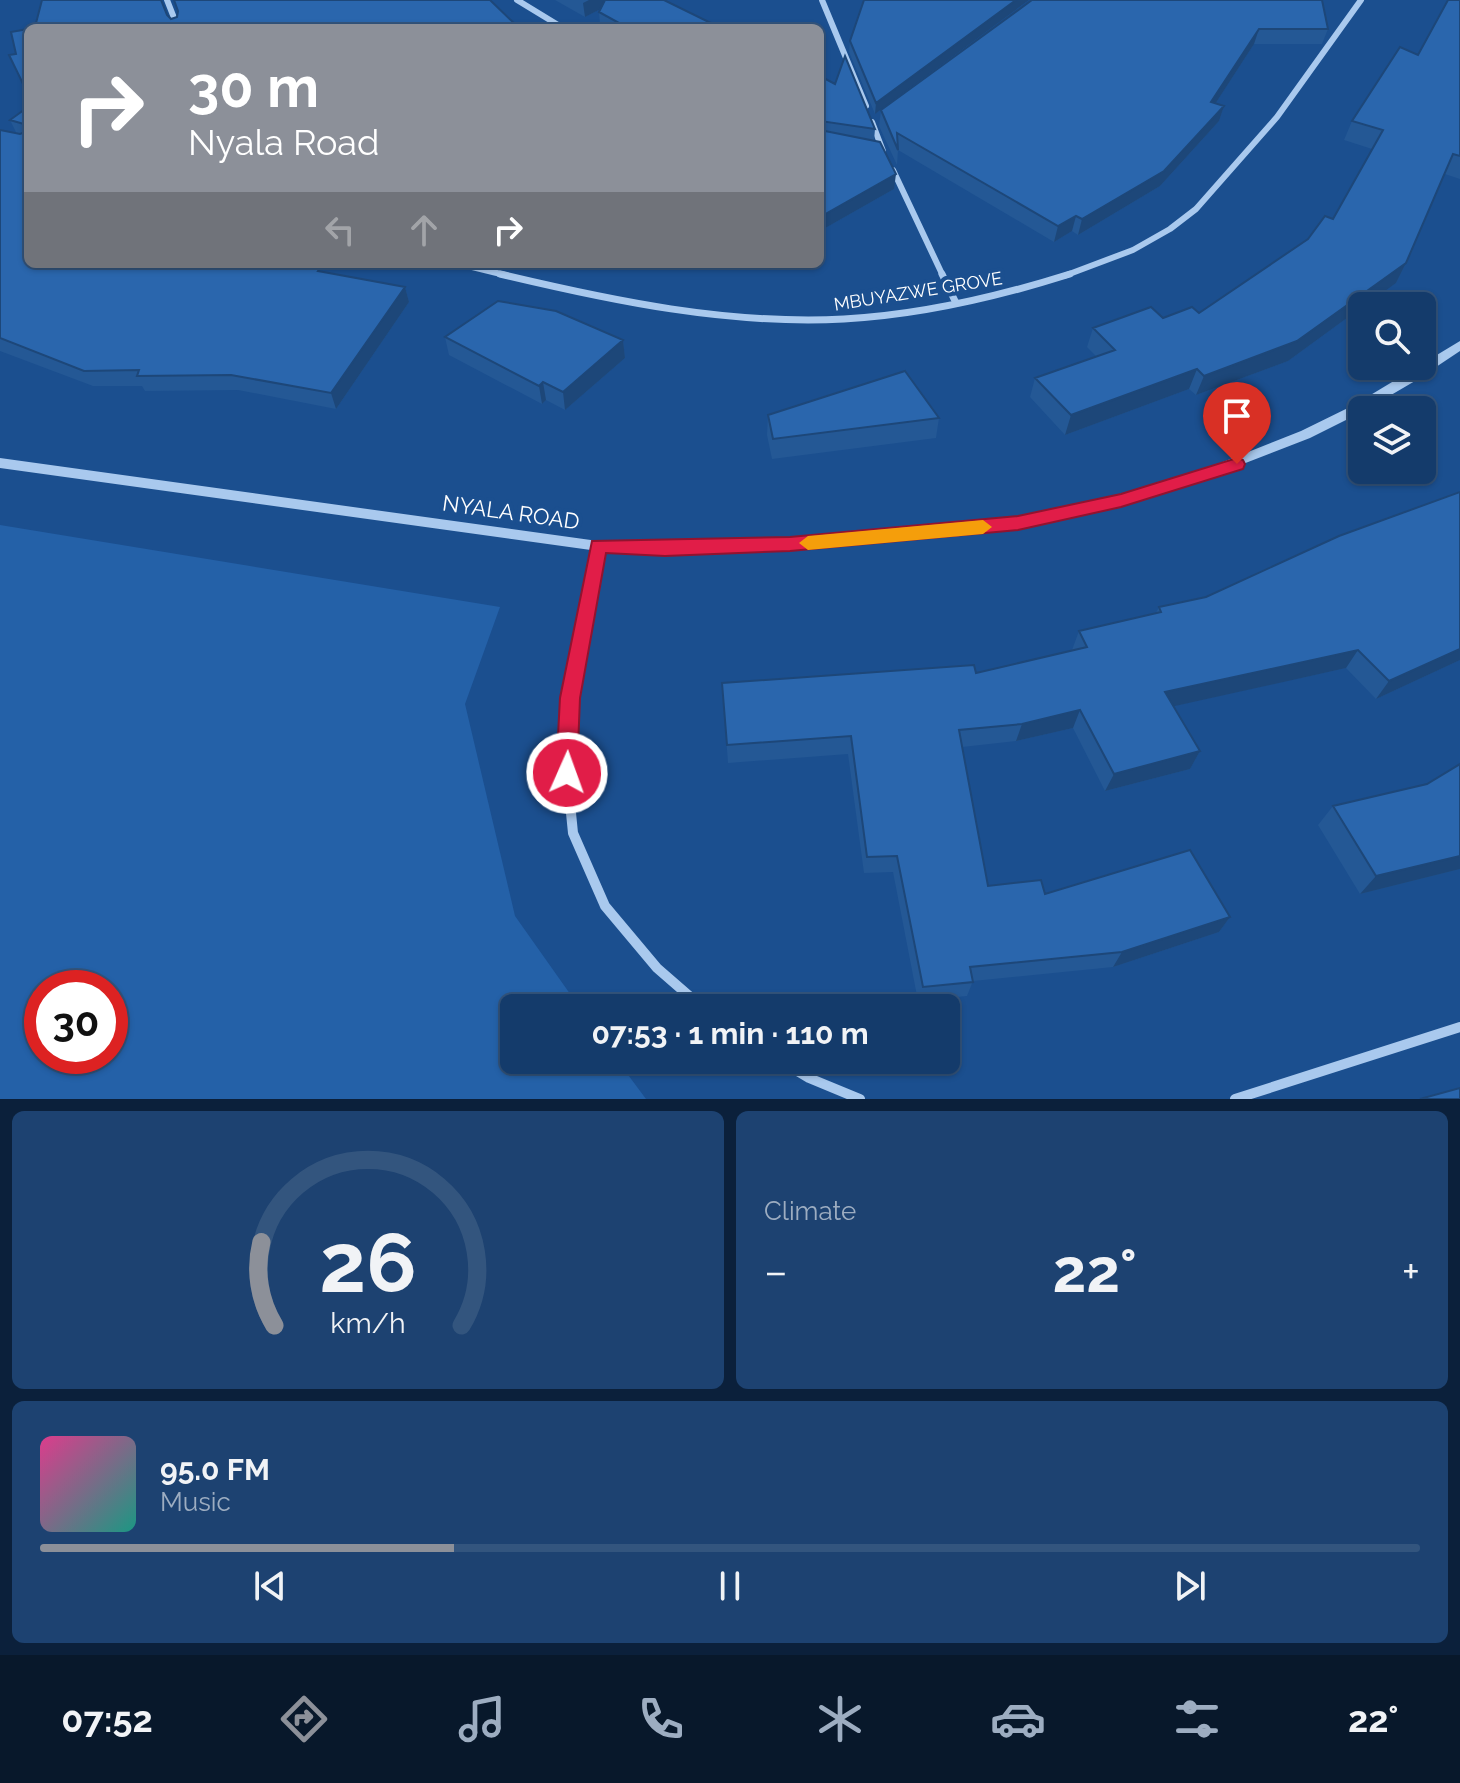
<!DOCTYPE html>
<html lang="en">
<head>
<meta charset="utf-8">
<style>
	:root { --surface:#143b6b; --page:#1d4271; --text:#f1f3f6; --muted:#9dadc1; --line:#33557e; --accent:#8c9099 }
	body { margin:0; font-family:Raleway,sans-serif; background:var(--page); color:var(--text); height:100vh; display:flex; flex-direction:column; font-size:30px; white-space:nowrap }
	* { box-sizing:border-box; margin:0 }
	p { font-size:26px; color:var(--muted) }
	.icon { flex:none; width:44px; height:44px; fill:none; stroke:currentColor; stroke-width:2; stroke-linecap:round; stroke-linejoin:round }
	.map { position:relative; height:1099px; overflow:hidden }
	.details { display:flex; flex-direction:column; gap:12px; padding:12px; background:#0b203b; flex:1 }
	.details>* { flex:none }
	.guide { position:absolute; left:24px; top:24px; width:800px; height:244px; border-radius:12px; box-shadow:0 2px 6px #0004,0 0 0 2px var(--line); background:#8c9099; color:#fff; overflow:hidden }
	.tools { position:absolute; left:1348px; top:292px; display:grid; gap:16px }
	.tools a { display:grid; place-items:center; width:88px; height:88px; border-radius:12px; background:var(--surface); box-shadow:0 2px 6px #0004,0 0 0 2px var(--line); font-size:40px }
	.speed { position:absolute; left:24px; top:970px; display:flex; gap:16px; font-size:40px; font-weight:700; text-align:center }
	.speed>* { display:grid; place-content:center; width:104px; height:104px; border-radius:50%; background:var(--surface); box-shadow:0 2px 6px #0004,0 0 0 2px var(--line); line-height:1 }
	.speed .limit { border:12px solid #d22; background:#fff; color:#111 }
	.pin { position:absolute; display:grid; place-items:center; width:68px; height:68px; color:#fff; margin:-82px -34px; border-radius:50% 50% 50% 0; rotate:-45deg; box-shadow:0 0 8px #0007 }
	.pin .icon { rotate:45deg }
	.me { position:absolute; width:88px; margin:-44px; rotate:2deg; stroke-linejoin:round; filter:drop-shadow(0 0 6px #0008) }
	.turn { display:flex; align-items:center; gap:28px; height:168px; padding:0 32px; font-size:36px }
	.turn .icon { width:104px; height:104px; stroke-width:2.5 }
	.turn b { display:block; font-size:56px; line-height:68px }
	.lanes { display:flex; align-items:center; height:76px; padding:0 32px; background:#0003; justify-content:center; gap:40px; direction:ltr }
	.lanes .off { opacity:.35 }
	.big { font-size:60px; font-weight:700; line-height:1.1 }
	.details .tile { flex:1; display:flex; flex-direction:column; justify-content:center; gap:12px; min-width:0; padding:0 28px; border-radius:12px; background:var(--page) }
	.details .dial { align-items:center; gap:0 }
	.dial svg { height:208px; overflow:visible; fill:none; stroke:var(--line); stroke-width:7; stroke-linecap:round; text-anchor:middle }
	.dial text { fill:var(--text); stroke:none }
	.song { display:flex; align-items:center; gap:24px }
	.cover { width:96px; height:96px; border-radius:12px; background:linear-gradient(135deg,hsl(330 70% 55%),hsl(170 70% 35%)) }
	.played { height:8px; border-radius:4px; background:linear-gradient(90deg,var(--accent) 30%,var(--line) 30%) }
	.keys { display:flex; justify-content:space-around; direction:ltr }
	.heat { display:flex; justify-content:space-between; align-items:center; font-size:44px; direction:ltr }
	.details .tiles { flex:1; display:grid; gap:12px; grid-template-columns:1fr 1fr }
	.tile:last-child { grid-column:span 2 }
	.trip { position:absolute; left:500px; top:994px; width:460px; height:80px; border-radius:12px; background:var(--surface); box-shadow:0 2px 6px #0004,0 0 0 2px var(--line); font-weight:700; line-height:80px; text-align:center }
	.tab-bar { display:flex; height:128px; justify-content:space-around; align-items:center; background:#08182b; color:var(--muted) }
	.tab-bar .icon { width:56px; height:56px }
	.tab-bar .active { color:var(--accent) }
	.tab-bar b { font-size:36px; color:var(--text) }
	.map>svg:first-child { display:block }
	.green { fill:#2461a8; fill-rule:evenodd }
	.lines { fill:none; stroke-linecap:round; stroke-linejoin:round }
	.minor-far2 { stroke:#a9c9ee; stroke-width:6 }
	.minor-far1 { stroke:#a9c9ee; stroke-width:7 }
	.minor { stroke:#a9c9ee; stroke-width:10 }
	.tertiary { fill:#a9c9ee; fill-rule:evenodd }
	.wall { fill:#245895 }
	.shaded-wall { fill:#1d4779 }
	.building { fill:#2a66ad; stroke:#1d4779; stroke-width:2 }
	.route { fill:#e11d48; stroke:#92132f; stroke-width:2 }
	.slow { fill:#f59e0b }
	.labels { text-anchor:middle; dominant-baseline:central; stroke-width:8; stroke-linejoin:round; paint-order:stroke }
	.far-street-label { font-size:18px; fill:#fff; stroke:#1b4f8f }
	.street-label { font-size:22px; fill:#fff; stroke:#1b4f8f }
</style>
</head>
<body>
<div class="map">
<svg width="1460" height="1099" viewBox="0 0 1460 1099">
	<rect width="100%" height="100%" fill="#1b4f8f"/>
	<!-- green -->
	<path class="green" d="M0 525 500 607 465 704 515 916 580 1008H514V1060H617L646 1099H0ZM42 988H110V1056H42Z"/>
	<g class="lines">
		<!-- minor-far2 -->
		<path class="minor-far2" d="M167 0 178 28
			M517 0 563 28
			M822 0 866 106
			M872 122 883 151
			M893 170 943 276
			M460 264 509 276
			M1064 276 1133 250 1170 229 1196 209 1277 117 1361 0"/>
		<!-- minor-far1 -->
		<path class="minor-far1" d="M500 274C613 301 728 325 844 319 921 315 997 297 1070 274
			M942 274 956 303
			M582 634 598 546"/>
		<!-- minor -->
		<path class="minor" d="M582 632 570 698 567 773 573 833 605 906 657 968 703 1008
			M779 1060 809 1078 860 1099
			M1235 1099 1460 1027"/>
		<!-- tertiary -->
		<path class="tertiary" d="M1460 341V351L1415 381 1362 412 1310 438 1199 481 1137 500 1021 527 960 536 858 544 728 552 598 551 0 468V458L598 541H728L858 534 960 525 1021 517 1137 490 1190 475 1301 431 1354 405Z"/>
	</g>
	<!-- wall -->
	<path class="wall" d="M555 0H664L721 28H604L600 25 599 12 600 9 585 17Z
		M1029 0 875 114 849 52 850 41Z
		M1032 0 1328 29 1322 44H1254L1215 104 1224 106 1219 121 1160 186 1078 235 1072 231 1054 242 898 150 897 165 879 126 881 110Z
		M1460 0V179L1445 174 1406 263 1396 283 1362 306V307L1288 361 1196 395 1189 389 1065 435 1030 397 1035 378 1096 356 1087 347 1093 328 1199 313 1308 239 1333 219 1372 149 1344 140 1352 121 1418 55Z
		M820 76 875 129 874 141 894 189 820 231Z
		M28 107V264L322 272 405 287 409 302 336 409 238 390 145 391 142 386H93L0 351V130L17 134 10 120Z
		M445 337 623 340 625 358 565 410 546 400 542 404 449 355Z
		M768 415 939 418 936 438 772 459 767 435Z
		M1159 607 1460 660 1376 699 1346 668 1174 706 1200 751 1190 769 1105 791 1073 728 1016 741 962 747 988 886 1045 894 1230 917 1219 932 1113 967 973 981 967 996 918 1001 893 872 864 873 848 754 728 763 722 683 976 673 1072 650 1079 631 1156 613Z
		M1460 764V869L1360 894 1318 825 1333 806 1427 784Z"/>
	<!-- shaded-wall -->
	<path class="shaded-wall" d="M589 0H612V3L585 17 583 3Z
		M1016 0H1029L875 114 876 103Z
		M1259 29 1254 44 1206 118 1211 102Z
		M1224 106 1219 121 1160 186 1078 235 1082 219Z
		M896 174 894 189 820 231V217Z
		M1076 216 1072 231 1054 242 1058 226Z
		M1406 263 1396 283 1364 306H1362V307L1288 361 1196 395 1204 376Z
		M405 287 409 302 336 409 331 393Z
		M623 340 625 358 565 410 563 392Z
		M1197 369 1189 389 1065 435 1071 415Z
		M543 382 546 400 542 404 539 386Z
		M1460 649V660L1376 699 1389 681Z
		M1358 650 1346 668 1157 710 1165 692Z
		M1080 710 1073 728 1016 741 1022 724Z
		M1200 751 1190 769 1105 791 1114 774Z
		M1460 856V869L1360 894 1376 876Z
		M1230 917 1219 932 1113 967 1122 952Z"/>
	<!-- building -->
	<path class="building" d="M42 0H161L167 15 171 19 177 17 178 11 174 0H490L519 28H31L35 27Z
		M605 0H664L721 28H628L599 12Z
		M864 0H1016L876 103 850 41Z
		M1032 0H1322L1328 29H1259L1211 102 1224 106 1164 171 1082 219 1076 216 1058 226 897 133 898 150 881 110Z
		M1448 0H1460V156L1453 154 1406 263 1297 341 1204 376 1197 369 1071 415 1035 378 1115 350 1093 328 1151 307 1163 318 1192 307 1199 313 1308 239 1325 216 1333 219 1383 130 1352 121 1400 47 1418 55Z
		M28 29V94L9 55 16 54 11 32Z
		M845 56 875 129 820 121V76L835 84Z
		M28 107V264H294L321 267 318 271 405 287 331 393 231 375 137 376 139 370 84 371 0 338V130L20 134 25 132 24 124 10 120Z
		M820 130 880 142 896 174 820 217Z
		M498 301 556 311 623 340 563 392 543 382 539 386 445 337Z
		M905 371 939 418 773 439 768 415Z
		M1460 492V649L1389 681 1358 650 1165 692 1200 751 1114 774 1080 710 1022 724 959 730 988 886 1041 880 1045 894 1190 850 1230 917 1122 952 970 967 973 982 923 987 897 856 867 857 851 736 727 745 722 683 974 665 976 673 1087 647 1079 631 1161 612 1159 607 1206 597 1339 536Z
		M1460 764V856L1376 876 1333 806 1427 784Z
		M1460 1088V1099H1420Z"/>
	<!-- route -->
	<path class="route" d="M1237 458 1243 460 1245 464 1243 469 1121 507 1018 530 790 551 665 556 606 553 580 698 577 773 574 779 567 782 559 779 556 773 560 698 592 541 790 537 1018 516 1121 494Z"/>
	<!-- slow -->
	<path class="slow" d="M983 520 992 527 983 534 808 550 799 543 808 536Z"/>
	<g class="labels">
		<!-- far-street labels -->
		<g class="far-street-label">
			<text transform="translate(918 291) rotate(-9)">MBUYAZWE GROVE</text>
		</g>
		<!-- street labels -->
		<g class="street-label">
			<text transform="translate(511 512) rotate(8)">NYALA ROAD</text>
		</g>
	</g>
</svg>
<div class="tools">
<a><svg class="icon" aria-label="search" viewBox="0 0 24 24"><circle cx="10" cy="10" r="6"/><path d="M15 15l6 6"/></svg></a>
<a><svg class="icon" aria-label="layers" viewBox="0 0 24 24"><path d="M12 4l9 5-9 5-9-5zM3 14l9 5 9-5"/></svg></a>
</div>
<div class="speed"><div class="limit">30</div></div>
<div class="pin" style="left:1237px;top:464px;background:#d93025"><svg class="icon" aria-label="arrive" viewBox="0 0 24 24"><path d="M6 21V4h12l-3 4 3 4H6"/></svg></div>
<svg class="me" style="left:567px;top:773px" viewBox="-20 -20 40 40"><circle r="17" fill="#e11d48" stroke="#fff" stroke-width="3"/><path d="M0-11L8 9 0 5-8 9z" fill="#fff"/></svg>
<div class="trip">07:53 · 1 min · 110 m</div>
<div class="guide">
<div class="turn"><svg class="icon" aria-label="right" viewBox="0 0 24 24"><path d="M7 20v-9h11M14 6l5 5-5 5"/></svg><div><b>30 m</b>Nyala Road</div></div>
<div class="lanes"><svg class="icon off" aria-label="left" viewBox="0 0 24 24"><path d="M17 20v-9H6M10 6l-5 5 5 5"/></svg><svg class="icon off" aria-label="ahead" viewBox="0 0 24 24"><path d="M12 20V5M6 11l6-6 6 6"/></svg><svg class="icon" aria-label="right" viewBox="0 0 24 24"><path d="M7 20v-9h11M14 6l5 5-5 5"/></svg></div>
</div>
</div>
<section class="details">
<div class="tiles">
<div class="tile dial"><svg viewBox="0 0 100 80">
<path d="M14 69A42 42 0 1 1 86 69"/>
<path d="M14 69A42 42 0 0 1 9 37" stroke="#8c9099"/>
<text x="50" y="56" font-size="32" font-weight="700">26</text>
<text x="50" y="72" font-size="11">km/h</text>
</svg></div>
<div class="tile"><p>Climate</p>
<div class="heat"><a>−</a><b class="big">22°</b><a>+</a></div>
</div>
<div class="tile">
<div class="song"><i class="cover"></i><div><b>95.0 FM</b><p>Music</p></div></div>
<div class="played"></div>
<div class="keys"><svg class="icon" aria-label="previous" viewBox="0 0 24 24"><path d="M18 5L8 12l10 7zM5 5v14"/></svg><svg class="icon" aria-label="pause" viewBox="0 0 24 24"><path d="M8 5v14M16 5v14"/></svg><svg class="icon" aria-label="next" viewBox="0 0 24 24"><path d="M6 5l10 7-10 7zM19 5v14"/></svg></div>
</div>
</div>
</section>
<nav class="tab-bar">
<b>07:52</b>
<svg class="icon active" aria-label="directions" viewBox="0 0 24 24"><path d="M12 3l9 9-9 9-9-9zM9 14v-3h6M13 9l2 2-2 2"/></svg>
<svg class="icon" aria-label="music" viewBox="0 0 24 24"><path d="M9 18V5l10-2v13"/><circle cx="6" cy="18" r="3"/><circle cx="16" cy="16" r="3"/></svg>
<svg class="icon" aria-label="phone" viewBox="0 0 24 24"><path d="M5 4h4l2 5-3 2q2 4 5 5l2-3 5 2v4C11 20 4 13 5 4z"/></svg>
<svg class="icon" aria-label="climate" viewBox="0 0 24 24"><path d="M12 3v18M4 7l16 10M4 17L20 7"/></svg>
<svg class="icon" aria-label="car" viewBox="0 0 24 24"><path d="M5 17H2v-5l4-1 3-4h7l3 4 3 1v5h-3M9 17h6M6 11h13"/><circle cx="7" cy="17" r="2"/><circle cx="17" cy="17" r="2"/></svg>
<svg class="icon" aria-label="filters" viewBox="0 0 24 24"><path d="M4 7h16M4 17h16"/><circle cx="9" cy="7" r="2"/><circle cx="15" cy="17" r="2"/></svg>
<b>22°</b>
</nav>
</body>
</html>
